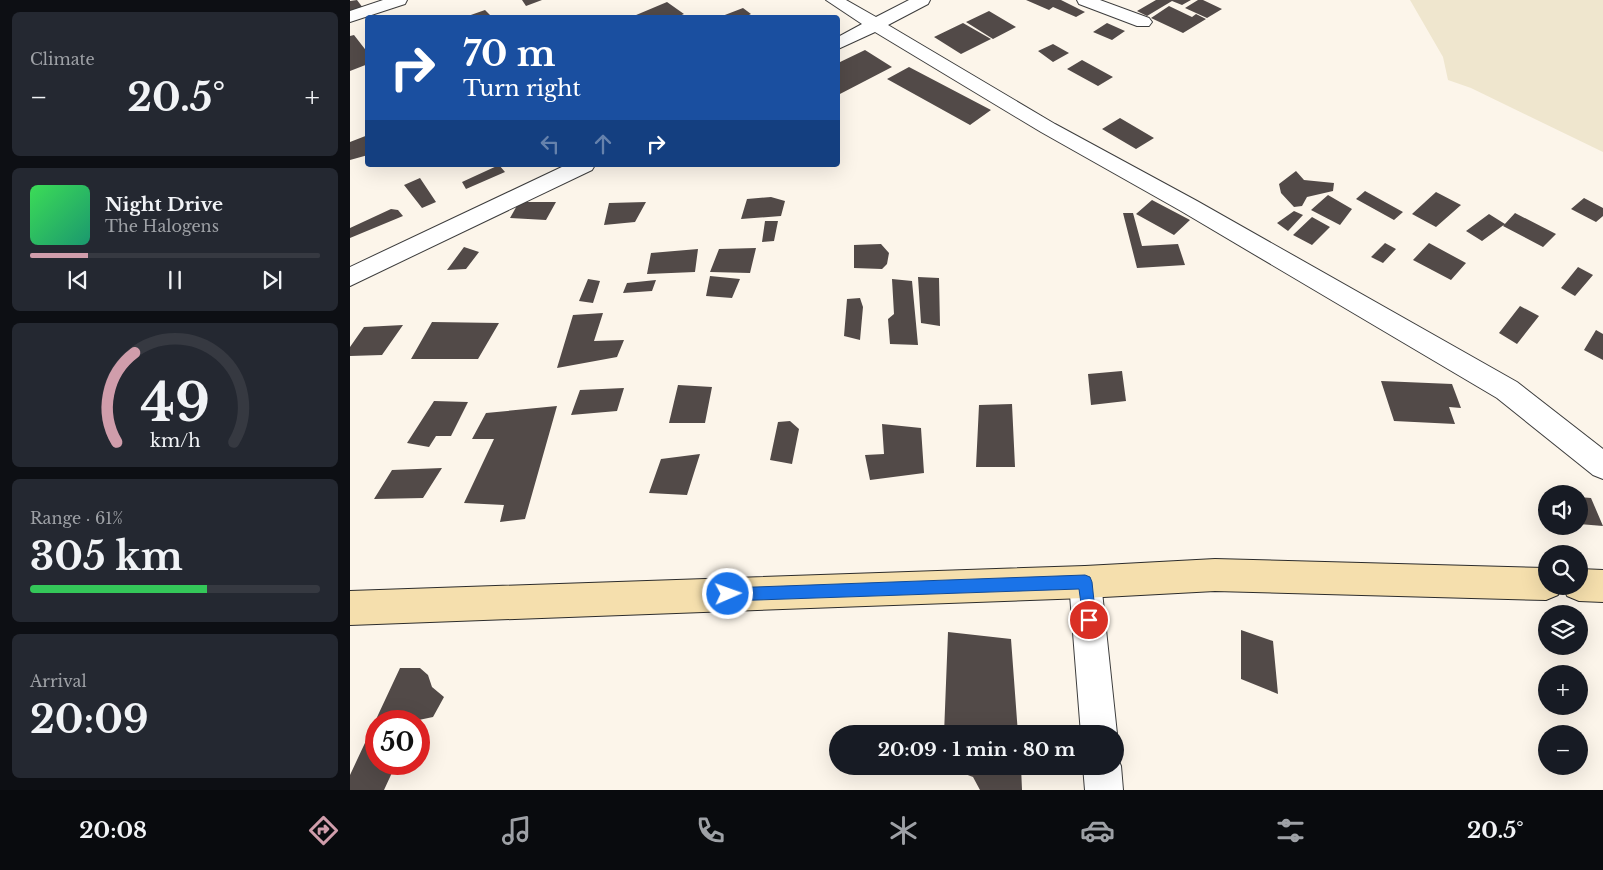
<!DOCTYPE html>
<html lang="en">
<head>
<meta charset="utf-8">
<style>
	:root { --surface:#171b24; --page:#242831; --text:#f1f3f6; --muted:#9ea1a6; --line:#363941; --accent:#d09dab }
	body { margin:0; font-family:"Libre Baskerville",serif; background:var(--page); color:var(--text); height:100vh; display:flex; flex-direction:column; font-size:19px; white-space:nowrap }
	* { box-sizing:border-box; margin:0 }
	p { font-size:16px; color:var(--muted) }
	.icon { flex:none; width:28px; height:28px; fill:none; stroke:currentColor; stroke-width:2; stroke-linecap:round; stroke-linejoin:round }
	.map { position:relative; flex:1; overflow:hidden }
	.details { display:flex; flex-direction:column; gap:12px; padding:12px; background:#0d0f14; width:350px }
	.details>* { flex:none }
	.guide { position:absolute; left:15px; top:15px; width:475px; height:152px; border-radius:5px; box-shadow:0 5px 20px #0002; background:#1a4fa0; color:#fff; overflow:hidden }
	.buttons { position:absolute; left:1188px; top:485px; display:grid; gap:10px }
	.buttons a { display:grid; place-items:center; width:50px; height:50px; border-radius:50%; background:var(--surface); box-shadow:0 5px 20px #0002; font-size:25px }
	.speed { position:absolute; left:15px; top:710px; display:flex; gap:10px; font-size:25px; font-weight:700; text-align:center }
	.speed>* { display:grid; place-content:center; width:65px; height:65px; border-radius:50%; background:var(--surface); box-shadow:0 5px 20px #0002; line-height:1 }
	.speed .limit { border:8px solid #d22; background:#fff; color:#111 }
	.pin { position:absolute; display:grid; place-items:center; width:42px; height:42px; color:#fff; margin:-21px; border:2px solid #fff; border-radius:50%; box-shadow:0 1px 5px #0007 }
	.me { position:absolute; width:55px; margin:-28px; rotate:88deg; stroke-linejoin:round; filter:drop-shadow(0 0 4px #0008) }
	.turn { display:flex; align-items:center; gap:18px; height:105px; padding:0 15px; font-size:22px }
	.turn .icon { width:65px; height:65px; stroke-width:2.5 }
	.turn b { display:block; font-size:35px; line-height:42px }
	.lanes { display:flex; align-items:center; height:48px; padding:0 15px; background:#0003; justify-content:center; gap:25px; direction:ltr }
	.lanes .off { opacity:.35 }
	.big { font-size:38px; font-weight:700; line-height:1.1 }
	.details .card { flex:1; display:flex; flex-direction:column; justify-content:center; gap:8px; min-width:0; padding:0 18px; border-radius:8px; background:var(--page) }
	.details .dial { align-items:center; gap:0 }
	.dial svg { height:130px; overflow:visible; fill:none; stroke:var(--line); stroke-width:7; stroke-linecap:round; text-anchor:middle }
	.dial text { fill:var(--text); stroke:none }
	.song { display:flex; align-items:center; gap:15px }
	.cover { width:60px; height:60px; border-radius:8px; background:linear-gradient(135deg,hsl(130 70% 55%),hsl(160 70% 35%)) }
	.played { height:5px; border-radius:2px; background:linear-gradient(90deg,var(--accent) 20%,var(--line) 20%) }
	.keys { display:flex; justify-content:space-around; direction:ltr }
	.heat { display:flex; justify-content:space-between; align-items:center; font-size:28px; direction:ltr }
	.charge { height:8px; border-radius:4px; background:linear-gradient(90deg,#34c759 61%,var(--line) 0) }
	.trip { position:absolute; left:479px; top:725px; width:295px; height:50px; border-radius:25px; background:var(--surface); box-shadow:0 5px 20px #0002; font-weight:700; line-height:50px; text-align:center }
	.tab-bar { display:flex; height:80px; justify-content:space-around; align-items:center; background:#090b0e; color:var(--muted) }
	.tab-bar .icon { width:35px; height:35px }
	.tab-bar .current { color:var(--accent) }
	.tab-bar b { font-size:22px; color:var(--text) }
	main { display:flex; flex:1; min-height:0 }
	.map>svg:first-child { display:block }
	.farmland { fill:#efe6ce }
	.building { fill:#524a48 }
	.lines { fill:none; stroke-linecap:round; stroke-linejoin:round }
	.minor-casing { stroke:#3d3d3d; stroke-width:2 }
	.secondary-casing { stroke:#2c2c2c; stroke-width:2 }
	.minor { fill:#fff; fill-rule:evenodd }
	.secondary { fill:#f5dfad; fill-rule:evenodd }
	.route { fill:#1a73e8; stroke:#114b97 }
</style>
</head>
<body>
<main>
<section class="details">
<div class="card"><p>Climate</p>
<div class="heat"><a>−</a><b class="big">20.5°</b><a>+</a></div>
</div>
<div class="card">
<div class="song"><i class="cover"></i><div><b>Night Drive</b><p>The Halogens</p></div></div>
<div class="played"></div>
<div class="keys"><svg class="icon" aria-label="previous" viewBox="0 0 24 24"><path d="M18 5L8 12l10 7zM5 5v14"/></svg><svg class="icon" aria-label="pause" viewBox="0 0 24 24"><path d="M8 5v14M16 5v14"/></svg><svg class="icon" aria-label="next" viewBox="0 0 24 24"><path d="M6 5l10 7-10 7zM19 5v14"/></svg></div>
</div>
<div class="card dial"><svg viewBox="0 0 100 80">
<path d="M14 69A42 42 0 1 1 86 69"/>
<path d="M14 69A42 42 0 0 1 25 14" stroke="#d09dab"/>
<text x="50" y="56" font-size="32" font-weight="700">49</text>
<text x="50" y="72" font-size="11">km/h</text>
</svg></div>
<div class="card"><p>Range · 61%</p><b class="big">305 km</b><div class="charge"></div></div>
<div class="card"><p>Arrival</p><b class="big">20:09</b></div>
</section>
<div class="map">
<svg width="1253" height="790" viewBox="0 0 1253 790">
	<rect width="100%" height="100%" fill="#fcf5ea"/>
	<!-- farmland -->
	<path class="farmland" d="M1060 0H1253V152L1121 88 1098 80 1093 57Z"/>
	<!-- building -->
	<path class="building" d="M7 0 13 8 0 12V1Z
		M172 0H192L176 6Z
		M676 0H711L735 12 726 17 703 7 699 10Z
		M806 0H841L832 5 822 1 797 16 787 11Z
		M848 0H853L872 9 857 18 835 8Z
		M317 2 334 14 325 18H279Z
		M819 6 842 17 846 14 856 19 833 33 801 18Z
		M393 8 401 14 393 18H367Z
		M135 10 143 18H115V17Z
		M639 11 666 27 643 39 616 22Z
		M613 23 641 39 611 54 584 37Z
		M757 23 775 31 762 40 743 32Z
		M4 35 18 53V64L0 71V36Z
		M703 44 719 53 703 62 688 51Z
		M515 50 542 67 488 95V63Z
		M732 60 763 77 748 86 717 69Z
		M559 67 641 110 620 125 537 79Z
		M770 118 804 138 786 149 752 129Z
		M18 135V155L0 160V142Z
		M149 165 155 172 116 189 112 182Z
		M946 171 954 180 984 183 983 191 957 197 952 206 944 207 931 193 929 184Z
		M70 178 86 202 72 208 54 185Z
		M1015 191 1053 212 1044 220 1006 199Z
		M1086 192 1111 205 1086 227 1062 214Z
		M978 195 1002 209 990 225 961 210Z
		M421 197 435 201 431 216 391 219 397 199Z
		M1234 198 1253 208V216L1246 222 1221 209Z
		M802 200 840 220 824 235 786 214Z
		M169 202H206L196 220 160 218Z
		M296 202 285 222 254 225 259 203Z
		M41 209 48 210 53 216 0 238V228Z
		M944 211 953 215 938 231 927 223Z
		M773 213H783L792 246 828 244 835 265 787 268Z
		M1165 213 1206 234 1193 247 1153 226Z
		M1139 214 1155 224 1132 241 1116 231Z
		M962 217 980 227 962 245 943 235Z
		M415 221H428L424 241 412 242Z
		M1035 243 1046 249 1033 263 1021 257Z
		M1079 243 1116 263 1101 280 1063 260Z
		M531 244 539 253 537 264 532 269 504 268V245Z
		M114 247 129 252 116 269 97 270Z
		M406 248 400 273 360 272 369 249Z
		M348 249 345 272 297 274 301 253Z
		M1228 267 1243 275 1225 296 1211 288Z
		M360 276 390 279 382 298 356 296Z
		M568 277 589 278 590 326 571 323Z
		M238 279 250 281 243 303 229 301Z
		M542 279 562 281 568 345 540 344 538 319 544 314Z
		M306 280 302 291 273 293 277 283Z
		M510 298 513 307 510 340 494 336 497 299Z
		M1170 306 1189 316 1167 344 1149 333Z
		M253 313 244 341 274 340 267 357 207 368 223 315Z
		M82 322 149 323 128 359H61Z
		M53 325 32 355 0 356V347L14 327Z
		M1246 330 1253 334V360L1234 350Z
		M772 371 776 401 741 405 738 374Z
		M1031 381 1102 384 1111 408 1099 407 1105 424 1044 421Z
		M328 385 362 387 355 423H319Z
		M274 388 267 411 221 415 230 390Z
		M84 401 118 402 101 436H86L79 447 57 443Z
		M662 404 665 467H626L629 405Z
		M207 406 175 519 150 522 154 505 114 503 144 439H122L136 413Z
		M440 421 449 429 442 464 420 460 428 422Z
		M532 424 571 428 574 473 520 480 515 455 534 454Z
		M350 454 337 495 299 493 311 459Z
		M92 468 73 498 24 499 42 470Z
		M1229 497 1241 498 1253 526 1229 524Z
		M891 630 923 641 928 694 891 679Z
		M598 632 661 639 668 734H594Z
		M50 668H70L78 675 82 687 94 697 83 717 64 721H26V764H46L34 790H0V775Z
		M594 766H671L672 790H630L623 777Z"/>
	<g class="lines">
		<!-- minor casing -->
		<g class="minor-casing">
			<path id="minor" d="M33 0H57L55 4 0 22V11Z
				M476 0H496L526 17 559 0H580L578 4 538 25 705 124 847 201 1167 382 1253 449V479L1243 475 1147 398 831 211 691 132 525 32 488 49V37L512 24Z
				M727 0H750L799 18 802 22 799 26H787L729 4Z
				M216 165H245L242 170 0 286V267Z
				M735 566 747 571 751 582 767 734 765 740V734H731L719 582 723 571Z
				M765 753 771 766 773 790H735L733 766H765Z"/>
		</g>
		<!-- secondary casing -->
		<g class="secondary-casing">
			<path id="secondary" d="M865 559 1196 568V586H1211L1208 595 1196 600 865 591 735 598 0 625V591L735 566Z
				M1229 569 1253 570V602L1229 601 1217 596 1213 586H1229Z"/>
		</g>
		<!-- minor -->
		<use href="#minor" class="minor"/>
		<!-- secondary -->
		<use href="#secondary" class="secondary"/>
	</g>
	<!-- route -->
	<path class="route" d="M735 575 740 577 742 582 746 620 744 625 739 627 734 625 729 589 378 601 373 599 371 594 373 590 378 588Z"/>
</svg>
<div class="buttons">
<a><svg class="icon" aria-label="sound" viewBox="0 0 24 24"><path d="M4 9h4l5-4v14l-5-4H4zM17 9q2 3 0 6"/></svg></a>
<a><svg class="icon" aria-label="search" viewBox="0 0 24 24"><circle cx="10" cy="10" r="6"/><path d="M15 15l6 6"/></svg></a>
<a><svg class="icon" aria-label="layers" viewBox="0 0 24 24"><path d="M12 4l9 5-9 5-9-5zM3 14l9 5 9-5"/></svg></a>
<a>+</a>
<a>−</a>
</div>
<div class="speed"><div class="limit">50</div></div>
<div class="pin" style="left:739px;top:620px;background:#d93025"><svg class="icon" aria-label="arrive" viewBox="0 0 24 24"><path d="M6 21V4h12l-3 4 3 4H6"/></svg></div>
<svg class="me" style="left:378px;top:594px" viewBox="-20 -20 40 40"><circle r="17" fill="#1a73e8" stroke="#fff" stroke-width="3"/><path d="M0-11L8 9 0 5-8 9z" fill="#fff"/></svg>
<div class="trip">20:09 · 1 min · 80 m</div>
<div class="guide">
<div class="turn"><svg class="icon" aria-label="right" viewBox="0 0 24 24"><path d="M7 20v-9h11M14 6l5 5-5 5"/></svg><div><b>70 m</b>Turn right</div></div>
<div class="lanes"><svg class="icon off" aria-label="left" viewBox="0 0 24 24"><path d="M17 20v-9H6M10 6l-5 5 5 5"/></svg><svg class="icon off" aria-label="ahead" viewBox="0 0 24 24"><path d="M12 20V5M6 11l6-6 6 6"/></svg><svg class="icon" aria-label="right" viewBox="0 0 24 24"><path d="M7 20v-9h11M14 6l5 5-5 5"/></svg></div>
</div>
</div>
</main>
<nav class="tab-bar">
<b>20:08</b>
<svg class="icon current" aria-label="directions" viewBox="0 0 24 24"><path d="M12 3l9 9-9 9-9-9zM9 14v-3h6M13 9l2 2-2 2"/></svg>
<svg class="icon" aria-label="music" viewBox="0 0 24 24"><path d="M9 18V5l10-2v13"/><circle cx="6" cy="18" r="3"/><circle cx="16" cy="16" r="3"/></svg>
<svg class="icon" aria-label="phone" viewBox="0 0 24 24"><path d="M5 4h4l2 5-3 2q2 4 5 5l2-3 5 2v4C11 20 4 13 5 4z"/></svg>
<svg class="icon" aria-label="climate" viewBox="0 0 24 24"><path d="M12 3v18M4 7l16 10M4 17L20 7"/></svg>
<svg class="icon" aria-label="car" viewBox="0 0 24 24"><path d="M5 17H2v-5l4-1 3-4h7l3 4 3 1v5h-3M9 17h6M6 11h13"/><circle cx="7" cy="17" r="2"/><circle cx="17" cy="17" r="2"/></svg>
<svg class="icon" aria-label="filters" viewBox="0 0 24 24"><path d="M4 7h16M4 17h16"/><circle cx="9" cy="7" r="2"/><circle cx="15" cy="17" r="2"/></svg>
<b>20.5°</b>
</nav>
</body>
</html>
